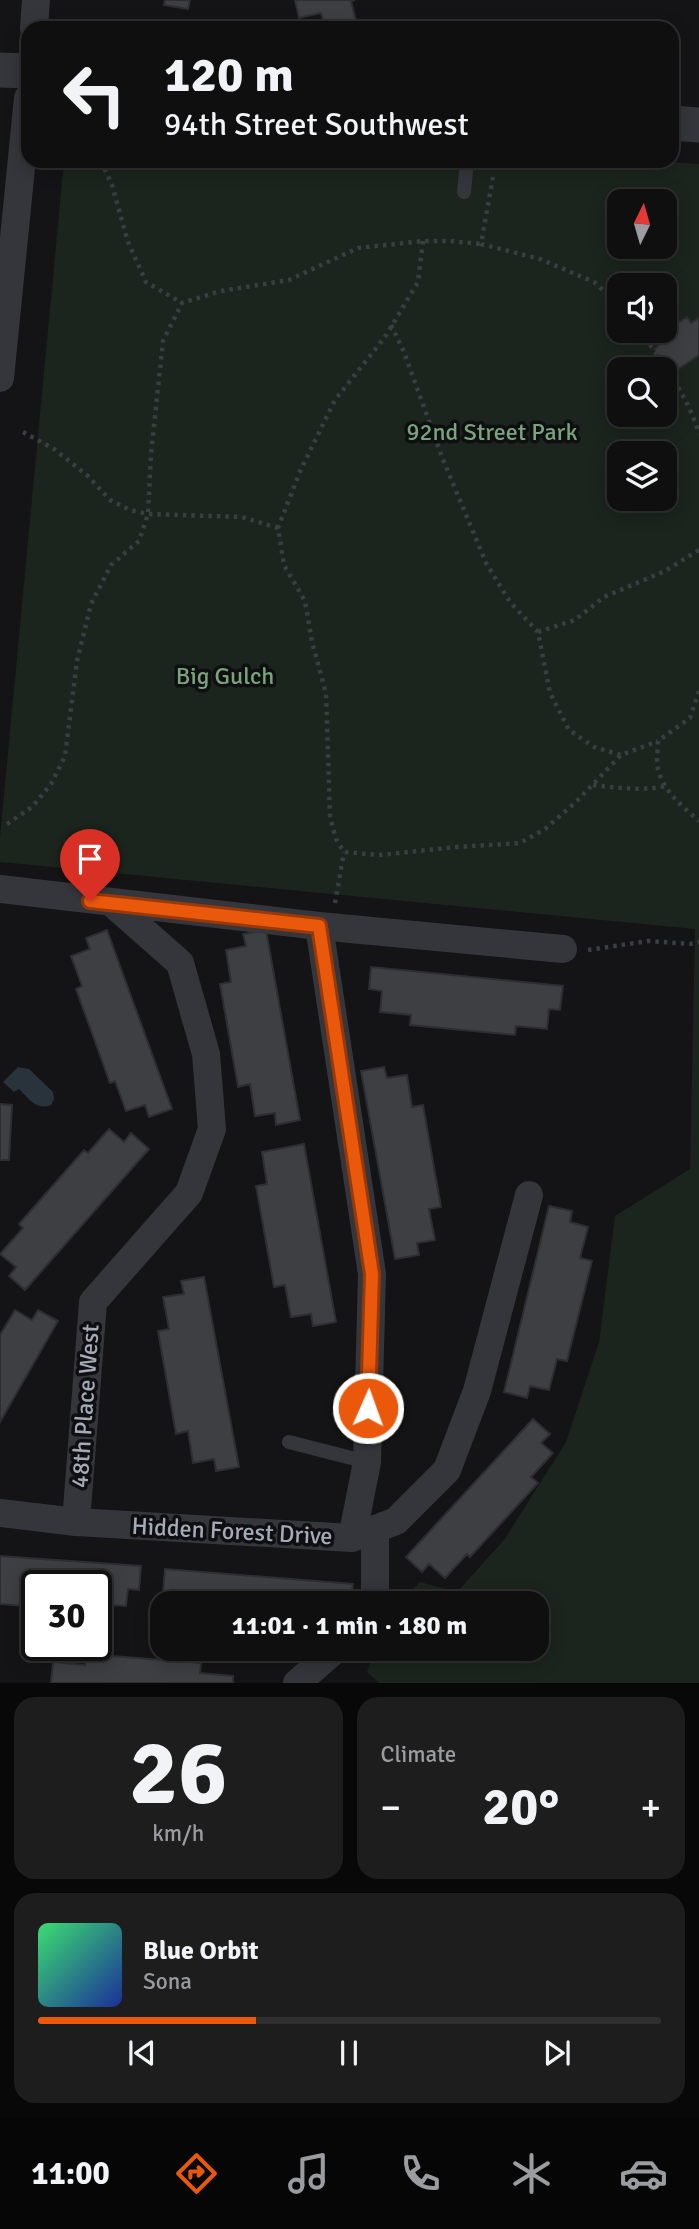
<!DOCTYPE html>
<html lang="en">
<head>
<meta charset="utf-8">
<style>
	:root { --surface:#0f0f10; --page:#1d1d1e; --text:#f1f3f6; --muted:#9b9c9f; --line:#2f2f30; --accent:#ea580c }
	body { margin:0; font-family:Signika,sans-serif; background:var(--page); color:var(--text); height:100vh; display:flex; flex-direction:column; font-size:26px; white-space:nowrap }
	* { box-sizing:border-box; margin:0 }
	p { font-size:23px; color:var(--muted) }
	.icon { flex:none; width:38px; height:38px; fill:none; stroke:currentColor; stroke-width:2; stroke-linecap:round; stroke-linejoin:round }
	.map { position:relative; height:1683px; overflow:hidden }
	.sheet { display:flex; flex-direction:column; gap:14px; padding:14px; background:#080809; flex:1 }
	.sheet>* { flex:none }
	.hud { position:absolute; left:21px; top:21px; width:658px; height:147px; border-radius:21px; box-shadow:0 4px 18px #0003,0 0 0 2px var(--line); background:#0f0f10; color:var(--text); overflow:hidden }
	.needle { width:46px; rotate:5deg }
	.fabs { position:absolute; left:607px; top:189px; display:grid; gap:14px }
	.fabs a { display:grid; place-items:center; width:70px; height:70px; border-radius:14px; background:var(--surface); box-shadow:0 4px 18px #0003,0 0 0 2px var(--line); font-size:35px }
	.speed { position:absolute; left:21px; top:1570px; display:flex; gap:14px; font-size:35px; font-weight:700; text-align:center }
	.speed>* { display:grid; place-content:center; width:91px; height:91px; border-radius:50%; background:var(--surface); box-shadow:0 4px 18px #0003,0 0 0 2px var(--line); line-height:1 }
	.speed .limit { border:4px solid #111; border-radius:10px; background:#fff; color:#111 }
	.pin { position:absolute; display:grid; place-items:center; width:60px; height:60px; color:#fff; margin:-72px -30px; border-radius:50% 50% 50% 0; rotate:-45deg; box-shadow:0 0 7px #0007 }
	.pin .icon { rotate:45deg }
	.me { position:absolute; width:77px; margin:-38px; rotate:2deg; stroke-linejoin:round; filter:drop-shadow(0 0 5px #0008) }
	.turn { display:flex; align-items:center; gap:24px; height:147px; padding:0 28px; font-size:32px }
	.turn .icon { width:91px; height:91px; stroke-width:2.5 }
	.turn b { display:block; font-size:49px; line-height:60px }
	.big { font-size:52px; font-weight:800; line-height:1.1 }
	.sheet .card { flex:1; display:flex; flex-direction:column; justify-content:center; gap:10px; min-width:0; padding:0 24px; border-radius:21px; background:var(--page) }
	.sheet .dial { align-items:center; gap:0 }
	.dial b { font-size:91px; line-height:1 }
	.song { display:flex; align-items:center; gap:21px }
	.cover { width:84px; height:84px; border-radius:10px; background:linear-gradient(135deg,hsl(140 70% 55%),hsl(230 70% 35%)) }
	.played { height:7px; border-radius:4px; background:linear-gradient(90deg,var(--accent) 35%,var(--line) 35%) }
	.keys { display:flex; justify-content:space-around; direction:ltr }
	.heat { display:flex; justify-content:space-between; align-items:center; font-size:38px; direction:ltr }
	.sheet .tiles { flex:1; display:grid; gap:14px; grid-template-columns:1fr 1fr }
	.card:last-child { grid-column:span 2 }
	.trip { position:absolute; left:150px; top:1591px; width:399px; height:70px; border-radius:21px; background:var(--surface); box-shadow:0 4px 18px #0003,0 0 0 2px var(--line); font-weight:800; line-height:70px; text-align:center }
	.tabs { display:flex; height:112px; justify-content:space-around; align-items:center; background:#060606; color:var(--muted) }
	.tabs .icon { width:49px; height:49px }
	.tabs .on { color:var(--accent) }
	.tabs b { font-size:32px; color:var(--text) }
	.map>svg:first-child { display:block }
	.green { fill:#1b241d; fill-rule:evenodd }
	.water { fill:#29333b }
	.building { fill:#3e3f43; stroke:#2e2e32; stroke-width:2 }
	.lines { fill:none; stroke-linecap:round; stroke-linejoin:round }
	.path { stroke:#3a3d42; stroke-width:4.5; stroke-dasharray:3.5 5; stroke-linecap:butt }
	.service { stroke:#34363b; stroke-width:14 }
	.minor { stroke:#34363b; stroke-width:28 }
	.tertiary { stroke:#34363b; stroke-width:35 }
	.route-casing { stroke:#983908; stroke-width:18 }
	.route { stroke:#ea580c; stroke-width:12 }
	.labels { text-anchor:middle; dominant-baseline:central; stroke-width:7; stroke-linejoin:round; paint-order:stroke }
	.park-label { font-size:24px; fill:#79a47c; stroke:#0f0f11 }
	.street-label { font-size:24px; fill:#a4aab7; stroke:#0f0f11 }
</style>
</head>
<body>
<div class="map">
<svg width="699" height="1683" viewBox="0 0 699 1683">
	<rect width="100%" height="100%" fill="#141416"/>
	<!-- green -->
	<path class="green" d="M64 161H656L699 164V1683H379L367 1672 375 1649 537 1648V1603H400L420 1582 457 1592 504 1540 566 1442 599 1342 615 1216 690 1169 695 929 0 862V837ZM620 201H665V247H620ZM620 285H665V331H620ZM620 369H665V415H620ZM620 453H665V499H620Z"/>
	<!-- water -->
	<path class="water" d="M18 1067 29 1069 53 1092 54 1099 51 1105C37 1111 29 1099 19 1089L14 1092 3 1082Z"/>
	<!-- building -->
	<path class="building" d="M165 0H190L188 9 164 5Z
		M295 0H355L351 1 356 21 325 28 321 13 299 18Z
		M687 317 691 323 699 318V355L677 370 672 364 666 367 654 349 659 345 655 338Z
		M107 930 172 1109 149 1117 145 1105 126 1111 115 1081 110 1083 76 989 82 986 71 956 90 949 86 938Z
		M266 930 300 1120 276 1125 275 1113 255 1116 250 1084 238 1087 220 984 231 982 226 950 246 946 243 934Z
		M371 967 563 986 560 1010 549 1009 547 1029 516 1026 515 1035 410 1025 411 1015 380 1012 382 991 369 989Z
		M384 1067 387 1078 407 1075 412 1107 423 1105 441 1207 429 1209 435 1240 417 1243 419 1255 395 1259 361 1071Z
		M0 1104 12 1105 9 1160H0Z
		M109 1129 124 1142 131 1133 149 1149 25 1290 9 1276 16 1267 0 1254 23 1228 19 1224 84 1150 88 1153Z
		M304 1144 336 1322 313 1326 311 1314 291 1317 285 1285 274 1287 256 1186 267 1184 262 1152Z
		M549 1206 572 1211 570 1222 588 1227 580 1258 592 1261 567 1361 557 1359 549 1390 530 1386 527 1398 504 1392Z
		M204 1277 239 1467 216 1471 214 1459 193 1463 188 1431 176 1434 158 1331 169 1329 163 1297 184 1294 181 1281Z
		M15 1310 32 1320 38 1310 58 1321 0 1422V1335Z
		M533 1419 550 1434 541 1443 553 1453 531 1477 538 1483 470 1557 467 1554 445 1578 429 1564 422 1572 406 1557Z
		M0 1556 141 1566 139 1590 128 1589 126 1606 96 1604V1586H37V1607L0 1604Z
		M165 1569 353 1584 351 1603H174L175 1593 163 1592Z
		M86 1654 201 1663 200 1673 233 1676V1683H51L53 1662 85 1665Z"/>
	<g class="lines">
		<!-- path -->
		<path class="path" d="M101 161 112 185 128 242 146 282 182 303
			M493 177 481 244 540 259 594 282 620 306
			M423 241 418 282 385 337 335 400 301 469 278 528 284 565 305 601 312 642 326 693 330 817 336 839 344 852 380 855 457 847 520 843 545 829 577 801 621 755 658 741
			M391 325 404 352 442 457 486 563 510 602 538 632 550 693 569 730 594 747 621 755
			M640 331C663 363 688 396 699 434
			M23 432 54 449 88 476 110 500 130 510 148 514 242 517 278 528
			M538 632 575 620 604 597 665 571 699 550
			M699 691 690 718 658 741C658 750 656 761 658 769 663 791 683 807 699 821
			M593 785C618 788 641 791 666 786
			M7 824 32 807 51 784 65 756 77 661 91 604 111 565 139 541 148 514 151 454 163 341 182 303 221 291 289 280 358 248 423 241H450L481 244
			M335 903 344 852
			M588 950 649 941 690 944 699 942"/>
		<!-- service -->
		<path class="service" d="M464 192 467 161
			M289 1442 367 1462"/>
		<!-- minor -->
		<path class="minor" d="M34 28 36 0
			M0 378 28 98
			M0 889 319 926 563 949
			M319 926 372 1274 367 1462 352 1538
			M0 1513 76 1522 352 1538 396 1521 447 1470 477 1391 529 1195
			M76 1522 93 1302 189 1193 212 1129 206 1054 180 963 113 904
			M375 1529V1603
			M297 1683 337 1648"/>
		<!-- tertiary -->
		<path class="tertiary" d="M0 70 28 71
			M672 123 699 125"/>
	</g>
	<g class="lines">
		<!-- route casing -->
		<g class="route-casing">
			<path id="route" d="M90 901 319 926 372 1274 368 1408"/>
		</g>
		<!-- route -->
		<use href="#route" class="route"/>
	</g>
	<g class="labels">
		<!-- park labels -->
		<g class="park-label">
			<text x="492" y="432">92nd Street Park</text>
			<text x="225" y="676">Big Gulch</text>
		</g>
		<!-- street labels -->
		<g class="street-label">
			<text transform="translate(85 1406) rotate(-86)">48th Place West</text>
			<text transform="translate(232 1531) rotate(3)">Hidden Forest Drive</text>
		</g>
	</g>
</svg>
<div class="fabs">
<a><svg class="needle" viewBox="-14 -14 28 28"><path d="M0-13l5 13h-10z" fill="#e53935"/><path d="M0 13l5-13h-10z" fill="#9b9c9f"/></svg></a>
<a><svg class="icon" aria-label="sound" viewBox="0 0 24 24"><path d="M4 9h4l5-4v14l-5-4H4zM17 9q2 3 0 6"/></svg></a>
<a><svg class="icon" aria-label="search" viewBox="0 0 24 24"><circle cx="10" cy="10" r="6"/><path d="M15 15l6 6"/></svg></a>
<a><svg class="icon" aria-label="layers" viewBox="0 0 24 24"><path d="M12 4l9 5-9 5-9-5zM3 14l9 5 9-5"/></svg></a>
</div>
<div class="speed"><div class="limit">30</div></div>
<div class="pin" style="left:90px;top:901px;background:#d93025"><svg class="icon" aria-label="arrive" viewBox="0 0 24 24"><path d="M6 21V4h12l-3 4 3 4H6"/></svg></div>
<svg class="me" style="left:368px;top:1408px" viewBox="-20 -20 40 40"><circle r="17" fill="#ea580c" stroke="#fff" stroke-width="3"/><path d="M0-11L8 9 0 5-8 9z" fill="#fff"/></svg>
<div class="trip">11:01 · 1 min · 180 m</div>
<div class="hud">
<div class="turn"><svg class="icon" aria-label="left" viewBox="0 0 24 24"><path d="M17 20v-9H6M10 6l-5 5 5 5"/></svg><div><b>120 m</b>94th Street Southwest</div></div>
</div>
</div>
<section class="sheet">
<div class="tiles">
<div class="card dial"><b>26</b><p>km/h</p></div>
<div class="card"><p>Climate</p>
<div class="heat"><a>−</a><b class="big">20°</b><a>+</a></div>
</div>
<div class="card">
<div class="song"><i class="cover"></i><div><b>Blue Orbit</b><p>Sona</p></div></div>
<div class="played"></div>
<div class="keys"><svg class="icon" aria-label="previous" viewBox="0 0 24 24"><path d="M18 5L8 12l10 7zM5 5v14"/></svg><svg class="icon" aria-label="pause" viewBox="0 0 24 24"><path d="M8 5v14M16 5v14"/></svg><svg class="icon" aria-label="next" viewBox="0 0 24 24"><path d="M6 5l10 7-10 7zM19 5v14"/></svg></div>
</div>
</div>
</section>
<nav class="tabs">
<b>11:00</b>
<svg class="icon on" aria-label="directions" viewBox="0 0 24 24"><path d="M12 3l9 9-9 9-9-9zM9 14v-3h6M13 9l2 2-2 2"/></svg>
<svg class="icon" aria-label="music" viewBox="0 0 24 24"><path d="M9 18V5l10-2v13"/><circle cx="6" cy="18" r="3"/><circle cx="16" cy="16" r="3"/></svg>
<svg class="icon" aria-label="phone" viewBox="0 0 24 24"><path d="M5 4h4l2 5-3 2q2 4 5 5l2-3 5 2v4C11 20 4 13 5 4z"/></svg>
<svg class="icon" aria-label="climate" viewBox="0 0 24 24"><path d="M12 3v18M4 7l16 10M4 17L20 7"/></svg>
<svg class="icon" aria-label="car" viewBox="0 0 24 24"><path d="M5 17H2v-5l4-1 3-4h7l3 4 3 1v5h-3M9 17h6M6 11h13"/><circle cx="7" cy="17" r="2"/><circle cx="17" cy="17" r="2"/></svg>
</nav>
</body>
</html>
